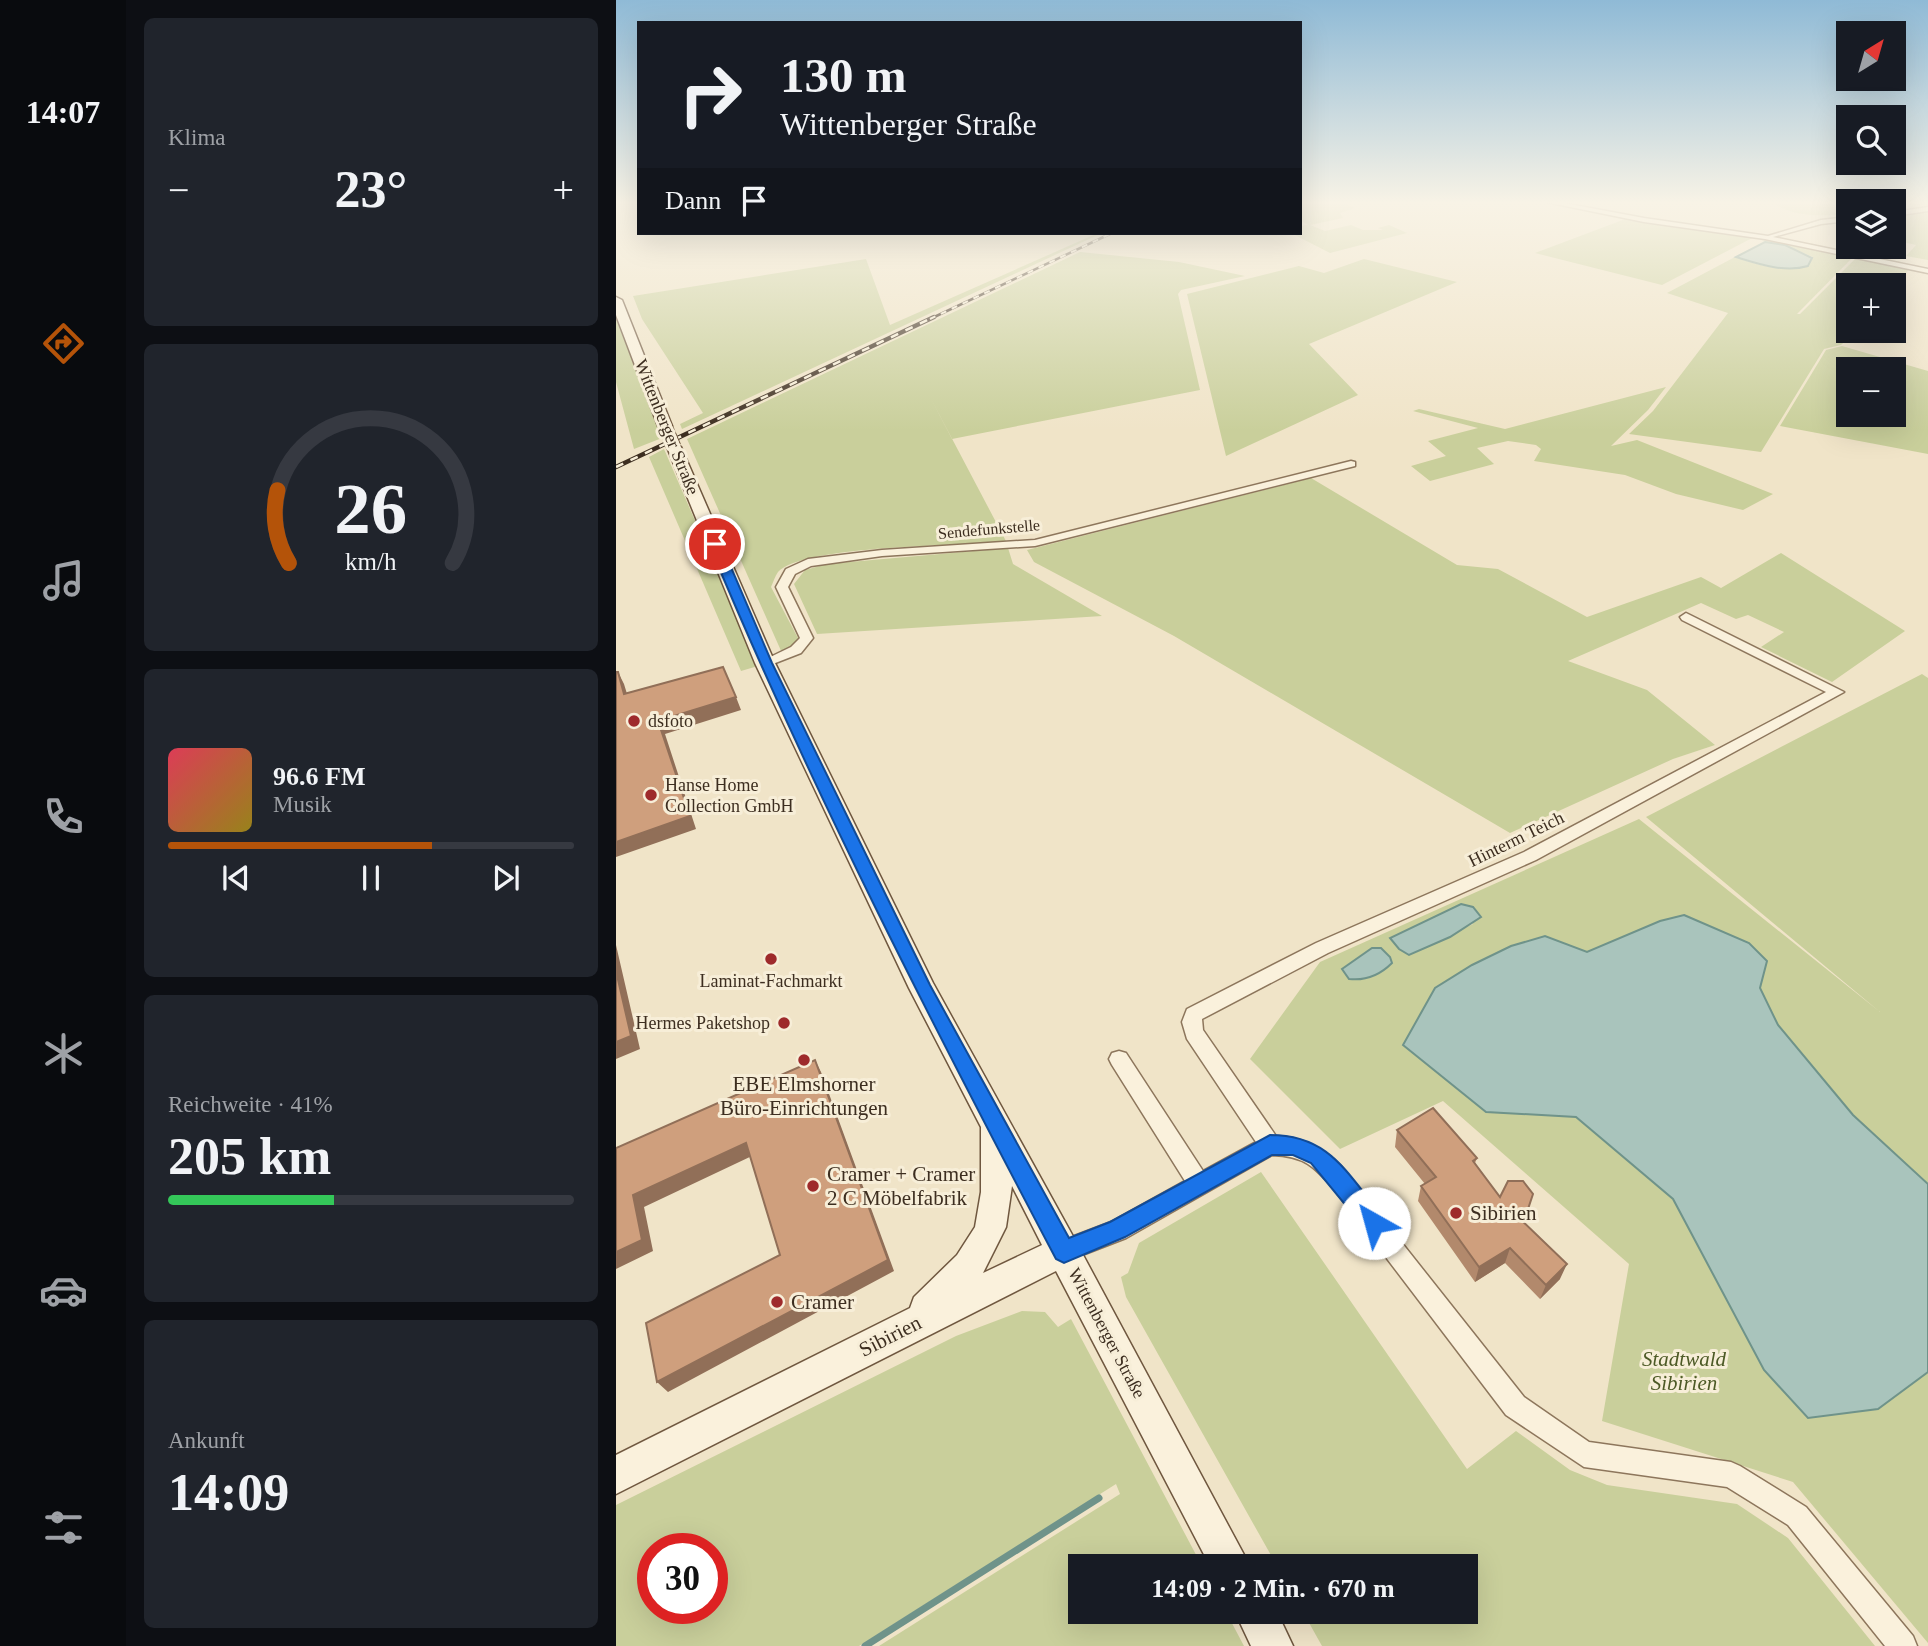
<!DOCTYPE html>
<html lang="de">
<head>
<meta charset="utf-8">
<style>
	:root { --surface:#171b24; --page:#20242c; --text:#f1f3f6; --muted:#9ea1a6; --line:#363941; --accent:#b45309 }
	body { margin:0; font-family:Georgia,serif; background:var(--page); color:var(--text); height:100vh; display:flex; flex-direction:column; font-size:26px; white-space:nowrap }
	* { box-sizing:border-box; margin:0 }
	p { font-size:23px; color:var(--muted) }
	.icon { flex:none; width:38px; height:38px; fill:none; stroke:currentColor; stroke-width:2; stroke-linecap:round; stroke-linejoin:round }
	.map { position:relative; flex:1; overflow:hidden }
	.drawer { display:flex; flex-direction:column; gap:18px; padding:18px; background:#0d0f14; width:490px }
	.drawer>* { flex:none }
	.guide { position:absolute; left:21px; top:21px; width:665px; height:214px; border-radius:0px; box-shadow:0 7px 28px #0002; background:#171b24; color:var(--text); overflow:hidden }
	.needle { width:46px; rotate:37deg }
	.fabs { position:absolute; left:1220px; top:21px; display:grid; gap:14px }
	.fabs a { display:grid; place-items:center; width:70px; height:70px; border-radius:0px; background:var(--surface); box-shadow:0 7px 28px #0002; font-size:35px }
	.speed { position:absolute; left:21px; top:1533px; display:flex; gap:14px; font-size:35px; font-weight:700; text-align:center }
	.speed>* { display:grid; place-content:center; width:91px; height:91px; border-radius:50%; background:var(--surface); box-shadow:0 7px 28px #0002; line-height:1 }
	.speed .limit { border:10px solid #d22; background:#fff; color:#111 }
	.pin { position:absolute; display:grid; place-items:center; width:60px; height:60px; color:#fff; margin:-30px; border:4px solid #fff; border-radius:50%; box-shadow:0 2px 7px #0007 }
	.me { position:absolute; width:77px; margin:-38px; rotate:322deg; stroke-linejoin:round; filter:drop-shadow(0 0 5px #0008) }
	.turn { display:flex; align-items:center; gap:24px; height:147px; padding:0 28px; font-size:32px }
	.turn .icon { width:91px; height:91px; stroke-width:2.5 }
	.turn b { display:block; font-size:49px; line-height:60px }
	.then { display:flex; align-items:center; height:66px; padding:0 28px; background:#0003; gap:14px; font-size:26px }
	.big { font-size:52px; font-weight:800; line-height:1.1 }
	.drawer .widget { flex:1; display:flex; flex-direction:column; justify-content:center; gap:10px; min-width:0; padding:0 24px; border-radius:10px; background:var(--page) }
	.drawer .dial { align-items:center; gap:0 }
	.dial svg { height:182px; overflow:visible; fill:none; stroke:var(--line); stroke-width:7; stroke-linecap:round; text-anchor:middle }
	.dial text { fill:var(--text); stroke:none }
	.song { display:flex; align-items:center; gap:21px }
	.cover { width:84px; height:84px; border-radius:10px; background:linear-gradient(135deg,hsl(350 70% 55%),hsl(50 70% 35%)) }
	.played { height:7px; border-radius:4px; background:linear-gradient(90deg,var(--accent) 65%,var(--line) 65%) }
	.keys { display:flex; justify-content:space-around; direction:ltr }
	.heat { display:flex; justify-content:space-between; align-items:center; font-size:38px; direction:ltr }
	.charge { height:10px; border-radius:5px; background:linear-gradient(90deg,#34c759 41%,var(--line) 0) }
	.trip { position:absolute; left:452px; top:1554px; width:410px; height:70px; border-radius:0px; background:var(--surface); box-shadow:0 7px 28px #0002; font-weight:800; line-height:70px; text-align:center }
	main { display:flex; flex:1; min-height:0 }
	.tabs { display:flex; flex-direction:column; width:126px; justify-content:space-around; align-items:center; background:#090b0e; color:var(--muted) }
	.tabs .icon { width:49px; height:49px }
	.tabs .current { color:var(--accent) }
	.tabs b { font-size:32px; color:var(--text) }
	.map>svg:first-child { display:block }
	.green { fill:#c9cf9b; fill-rule:evenodd }
	.water { fill:#a9c4bc; stroke:#6f938a; stroke-width:2 }
	.lines { fill:none; stroke-linecap:round; stroke-linejoin:round }
	.stream { stroke:#6f938a; stroke-width:7 }
	.street-casing { stroke:#8d765c; stroke-width:3 }
	.secondary-casing { stroke:#6f573f; stroke-width:3 }
	.street { fill:#faf1dc; fill-rule:evenodd }
	.secondary { fill:#faf1dc; fill-rule:evenodd }
	.rail-far1-casing { stroke:#3d2e20; stroke-width:2.5 }
	.rail-casing { stroke:#3d2e20; stroke-width:4.5 }
	.rail-far1 { stroke:#f7eed8; stroke-width:2; stroke-dasharray:6; stroke-linecap:butt }
	.rail { stroke:#f7eed8; stroke-width:2.5; stroke-dasharray:8; stroke-linecap:butt }
	.secondary-bridge-casing { stroke:#6f573f; stroke-width:15; stroke-linecap:butt }
	.secondary-bridge { stroke:#faf1dc; stroke-width:13 }
	.wall { fill:#b2896c }
	.shaded-wall { fill:#916f58 }
	.building { fill:#cf9f7d; stroke:#916f58; stroke-width:2 }
	.route { fill:#1a73e8; stroke:#114b97; stroke-width:2 }
	.poi-dot { fill:#9e2a2b; stroke:#f7eed8; stroke-width:2.5 }
	.labels { text-anchor:middle; dominant-baseline:central; stroke-width:6; stroke-linejoin:round; paint-order:stroke }
	.far-street-label { font-size:16px; fill:#3d2e20; stroke:#f7eed8 }
	.street-label { font-size:18px; fill:#3d2e20; stroke:#f7eed8 }
	.poi-label { font-size:18px; fill:#3d2e20; stroke:#f7eed8; text-anchor:start }
	.near-poi-label { font-size:21px; fill:#3d2e20; stroke:#f7eed8; text-anchor:start }
	.near-street-label { font-size:21px; fill:#3d2e20; stroke:#f7eed8 }
	.near-park-label { font-size:21px; font-style:italic; fill:#4d5a26; stroke:#f7eed8 }
</style>
</head>
<body>
<main>
<nav class="tabs">
<b>14:07</b>
<svg class="icon current" aria-label="directions" viewBox="0 0 24 24"><path d="M12 3l9 9-9 9-9-9zM9 14v-3h6M13 9l2 2-2 2"/></svg>
<svg class="icon" aria-label="music" viewBox="0 0 24 24"><path d="M9 18V5l10-2v13"/><circle cx="6" cy="18" r="3"/><circle cx="16" cy="16" r="3"/></svg>
<svg class="icon" aria-label="phone" viewBox="0 0 24 24"><path d="M5 4h4l2 5-3 2q2 4 5 5l2-3 5 2v4C11 20 4 13 5 4z"/></svg>
<svg class="icon" aria-label="climate" viewBox="0 0 24 24"><path d="M12 3v18M4 7l16 10M4 17L20 7"/></svg>
<svg class="icon" aria-label="car" viewBox="0 0 24 24"><path d="M5 17H2v-5l4-1 3-4h7l3 4 3 1v5h-3M9 17h6M6 11h13"/><circle cx="7" cy="17" r="2"/><circle cx="17" cy="17" r="2"/></svg>
<svg class="icon" aria-label="filters" viewBox="0 0 24 24"><path d="M4 7h16M4 17h16"/><circle cx="9" cy="7" r="2"/><circle cx="15" cy="17" r="2"/></svg>
</nav>
<section class="drawer">
<div class="widget"><p>Klima</p>
<div class="heat"><a>−</a><b class="big">23°</b><a>+</a></div>
</div>
<div class="widget dial"><svg viewBox="0 0 100 80">
<path d="M14 69A42 42 0 1 1 86 69"/>
<path d="M14 69A42 42 0 0 1 9 37" stroke="#b45309"/>
<text x="50" y="56" font-size="32" font-weight="700">26</text>
<text x="50" y="72" font-size="11">km/h</text>
</svg></div>
<div class="widget">
<div class="song"><i class="cover"></i><div><b>96.6 FM</b><p>Musik</p></div></div>
<div class="played"></div>
<div class="keys"><svg class="icon" aria-label="previous" viewBox="0 0 24 24"><path d="M18 5L8 12l10 7zM5 5v14"/></svg><svg class="icon" aria-label="pause" viewBox="0 0 24 24"><path d="M8 5v14M16 5v14"/></svg><svg class="icon" aria-label="next" viewBox="0 0 24 24"><path d="M6 5l10 7-10 7zM19 5v14"/></svg></div>
</div>
<div class="widget"><p>Reichweite · 41%</p><b class="big">205 km</b><div class="charge"></div></div>
<div class="widget"><p>Ankunft</p><b class="big">14:09</b></div>
</section>
<div class="map">
<svg width="1312" height="1646" viewBox="0 0 1312 1646">
	<rect width="100%" height="100%" fill="#f0e4c8"/>
	<!-- green -->
	<path class="green" d="M684 201H723L739 208 724 213 727 218 694 225 709 231 735 225 747 230H767L762 228 773 225 791 233 714 253 675 233H684V226L692 225 684 220Z
		M1155 201H1290L1292 203 1278 209V201H1232V214C1208 216 1175 218 1155 201Z
		M1312 211V260L1290 256 1300 245 1278 240V215Z
		M1012 218 1140 236 1046 285 919 253Z
		M482 233H486L66 429 64 424 87 413 26 319 17 296 250 259 274 325Z
		M1151 239 1238 256 1181 314H1184L1241 257 1293 269 1278 287 1232 285V331H1240L1225 345 1208 349 1145 452 1013 434 1037 411 1112 313 1051 293 1119 257C1142 265 1170 274 1193 266L1197 257 1169 245 1146 241Z
		M464 252 563 262 629 276 565 290 562 294 584 390 336 439 313 395 391 543C349 545 187 545 162 572 159 576 157 583 155 587L183 640 166 653 71 439Z
		M748 259 841 282 693 344 742 395 610 456 571 294 683 266 708 273Z
		M0 319 46 438 18 449 0 382Z
		M1226 346 1312 371V454L1164 426 1210 350ZM1232 369H1278V415H1232Z
		M1050 387 1032 410 995 446 1021 440 1157 494 1127 510 1060 494 1009 475 918 461 925 449 920 445 892 441 861 448 878 464 814 481 795 466 830 456 812 441 862 428 797 411 803 409 889 429Z
		M48 449 142 666 125 671 33 457Z
		M695 478 841 565 882 569 971 617 1085 577 1105 588 1165 553 1289 631 1216 682 1145 647 1168 632 1132 615 1120 619 1085 603 952 661 1031 690 1099 745 1057 759 894 833 558 636 418 562 411 550Z
		M392 548 397 564 486 616 201 634 178 584 189 570 211 564Z
		M1306 674 1312 678V1184L1237 1115 1162 1025 1144 987 1044 921 971 952 929 936 895 946 856 965 870 1112 960 1117 1058 1199 1148 1370 1262 1409 1312 1372V1643L1177 1482 986 1421 1013 1264 827 1101 724 1149 634 1059 704 962 1023 819 1264 1012 1030 817ZM845 904 857 924 793 955 774 938Z
		M645 1172 851 1469 900 1431 954 1470 991 1485 1121 1504 1172 1538 1259 1646H706L687 1612H849V1566H661L510 1297 505 1277 512 1273 523 1243Z
		M406 1311 429 1312 442 1327 455 1319 586 1566H464V1612H610L628 1646H263L504 1494 500 1484 243 1646H0V1505L340 1336ZM37 1549H96V1608H37Z"/>
	<!-- water -->
	<path class="water" d="M1149 242 1169 245 1196 258 1192 266C1169 273 1143 264 1120 257Z
		M845 904 857 907 865 917 834 937 793 955 783 949 774 938Z
		M1068 915 1133 943 1151 961 1144 988 1162 1025 1237 1115 1312 1184V1372L1262 1409 1192 1418 1148 1370 1057 1199 960 1117 870 1112 787 1045 819 988 856 965 895 946 929 936 971 952 1044 921Z
		M756 948H765L774 957 776 963C764 975 750 981 733 979L726 969Z"/>
	<g class="lines">
		<!-- stream -->
		<path class="stream" d="M249 1646 483 1498"/>
		<!-- street casing -->
		<g class="street-casing">
			<path id="street" d="M925 201H937L1028 218 1152 236 1205 220 1232 217V221L1205 224 1157 237 1312 269V273L1149 239 1028 222Z
				M1312 207V211L1278 216V212Z
				M735 461 739 462V466L419 546 266 556 195 566 179 574 172 587 197 638 185 653 149 667 142 663 175 647 184 638 160 587 170 569 192 559 266 550 419 540Z
				M1070 613 1228 692 920 860 712 953 586 1019 587 1030 660 1136C686 1137 706 1147 725 1166L908 1397 973 1442 1115 1462 1124 1466 1190 1507 1297 1636 1301 1646H1269L1172 1525 1111 1487 968 1467 890 1415 718 1189C698 1166 688 1156 656 1155L510 1238 448 1262 440 1259 437 1251 440 1243 495 1222 569 1181 496 1065 493 1059 496 1053 503 1051 510 1053 587 1171 640 1142 571 1039 566 1022 571 1009 700 943 908 852 1210 692 1066 620 1064 617Z"/>
		</g>
		<!-- secondary casing -->
		<g class="secondary-casing">
			<path id="secondary" d="M0 297 6 300 56 426 54 429H44L42 426 0 315Z
				M58 443 65 447 159 663 317 983 459 1240 634 1566H594L440 1271 0 1494V1455L294 1308 298 1297 341 1255 359 1227 365 1192V1127L293 988 139 663 51 447ZM396 1186 426 1245 367 1273 390 1227Z
				M619 1612H661L677 1646H635Z"/>
		</g>
		<!-- street -->
		<use href="#street" class="street"/>
		<!-- secondary -->
		<use href="#secondary" class="secondary"/>
		<!-- rail-far1 casing -->
		<g class="rail-far1-casing">
			<path id="rail-far1" d="M314 319 496 233"/>
		</g>
		<!-- rail casing -->
		<g class="rail-casing">
			<path id="rail" d="M0 467 318 317"/>
		</g>
		<!-- rail-far1 -->
		<use href="#rail-far1" class="rail-far1"/>
		<!-- rail -->
		<use href="#rail" class="rail"/>
		<!-- secondary-bridge casing -->
		<g class="secondary-bridge-casing">
			<path id="secondary-bridge" d="M49 426 58 447"/>
		</g>
		<!-- secondary-bridge -->
		<use href="#secondary-bridge" class="secondary-bridge"/>
	</g>
	<!-- wall -->
	<path class="wall" d="M781 1130 861 1158 859 1163 884 1197 917 1194 907 1222 944 1279 924 1299 889 1263 859 1282 802 1201 805 1186 809 1184 779 1147Z"/>
	<!-- shaded-wall -->
	<path class="shaded-wall" d="M2 672 8 684 15 707 8 694Z
		M120 697 125 710 49 734 80 829 0 857V842L42 721Z
		M0 945 24 1049 0 1059Z
		M199 1060 205 1072 278 1271 52 1392 41 1382 272 1260Z
		M130 1143 138 1155 28 1207 37 1251 0 1269V1252L17 1195Z
		M894 1248 889 1263 859 1282 863 1267Z
		M951 1264 944 1279 924 1299 930 1285Z"/>
	<!-- building -->
	<path class="building" d="M107 667 120 697 42 721 74 816 0 842V672H2L8 694Z
		M0 971 15 1036 0 1042Z
		M199 1060 272 1260 41 1382 30 1323 164 1255 130 1143 17 1195 26 1240 0 1252V1148Z
		M817 1108 861 1158 857 1161 884 1197 892 1181H907L917 1194 912 1209 896 1211 951 1264 930 1285 894 1248 863 1267 805 1186 820 1177 781 1130Z"/>
	<!-- sky -->
	<linearGradient id="sky" x2="0" y2="1"><stop stop-color="#8fbad6"/><stop offset="0.47" stop-color="#f8f3e6"/><stop offset="1" stop-color="#f8f3e6" stop-opacity="0"/></linearGradient>
	<rect width="1312" height="431" fill="url(#sky)"/>
	<!-- route -->
	<path class="route" d="M95 541 105 544 156 663 314 985 453 1238 494 1222 654 1135C714 1135 730 1173 766 1215L769 1223 766 1230 758 1233 750 1230 695 1163 677 1155H656L509 1237 448 1263 440 1259C316 1024 195 789 93 544Z"/>
	<!-- markers -->
	<g class="poi-dot">
		<circle cx="18" cy="721" r="7"/>
		<circle cx="35" cy="795" r="7"/>
		<circle cx="155" cy="959" r="7"/>
		<circle cx="168" cy="1023" r="7"/>
		<circle cx="188" cy="1060" r="7"/>
		<circle cx="197" cy="1186" r="7"/>
		<circle cx="840" cy="1213" r="7"/>
		<circle cx="161" cy="1302" r="7"/>
	</g>
	<g class="labels">
		<!-- far-street labels -->
		<g class="far-street-label">
			<text transform="translate(373 529) rotate(-5)">Sendefunkstelle</text>
		</g>
		<!-- street labels -->
		<g class="street-label">
			<text transform="translate(51 427) rotate(68)">Wittenberger Straße</text>
			<text transform="translate(900 839) rotate(-26)">Hinterm Teich</text>
			<text transform="translate(491 1333) rotate(62)">Wittenberger Straße</text>
		</g>
		<!-- poi labels -->
		<g class="poi-label">
			<text x="32" y="721">dsfoto</text>
			<text x="49" y="785">Hanse Home<tspan x="49" dy="21">Collection GmbH</tspan></text>
			<text x="155" y="981" text-anchor="middle">Laminat-Fachmarkt</text>
			<text x="154" y="1023" text-anchor="end">Hermes Paketshop</text>
		</g>
		<!-- near-poi labels -->
		<g class="near-poi-label">
			<text x="188" y="1084" text-anchor="middle">EBE Elmshorner<tspan x="188" dy="24">Büro-Einrichtungen</tspan></text>
			<text x="211" y="1174">Cramer + Cramer<tspan x="211" dy="24">2 C Möbelfabrik</tspan></text>
			<text x="854" y="1213">Sibirien</text>
			<text x="175" y="1302">Cramer</text>
		</g>
		<!-- near-street labels -->
		<g class="near-street-label">
			<text transform="translate(274 1336) rotate(-27)">Sibirien</text>
		</g>
		<!-- near-park labels -->
		<g class="near-park-label">
			<text x="1068" y="1359">Stadtwald<tspan x="1068" dy="24">Sibirien</tspan></text>
		</g>
	</g>
</svg>
<div class="fabs">
<a><svg class="needle" viewBox="-14 -14 28 28"><path d="M0-13l5 13h-10z" fill="#e53935"/><path d="M0 13l5-13h-10z" fill="#9ea1a6"/></svg></a>
<a><svg class="icon" aria-label="search" viewBox="0 0 24 24"><circle cx="10" cy="10" r="6"/><path d="M15 15l6 6"/></svg></a>
<a><svg class="icon" aria-label="layers" viewBox="0 0 24 24"><path d="M12 4l9 5-9 5-9-5zM3 14l9 5 9-5"/></svg></a>
<a>+</a>
<a>−</a>
</div>
<div class="speed"><div class="limit">30</div></div>
<div class="pin" style="left:99px;top:544px;background:#d93025"><svg class="icon" aria-label="arrive" viewBox="0 0 24 24"><path d="M6 21V4h12l-3 4 3 4H6"/></svg></div>
<svg class="me" style="left:758px;top:1223px" viewBox="-20 -20 40 40"><circle r="19" fill="#fff"/><path d="M0-13L10 11 0 6-10 11z" fill="#1a73e8"/></svg>
<div class="trip">14:09 · 2 Min. · 670 m</div>
<div class="guide">
<div class="turn"><svg class="icon" aria-label="right" viewBox="0 0 24 24"><path d="M7 20v-9h11M14 6l5 5-5 5"/></svg><div><b>130 m</b>Wittenberger Straße</div></div>
<div class="then">Dann<svg class="icon" aria-label="arrive" viewBox="0 0 24 24"><path d="M6 21V4h12l-3 4 3 4H6"/></svg></div>
</div>
</div>
</main>
</body>
</html>
